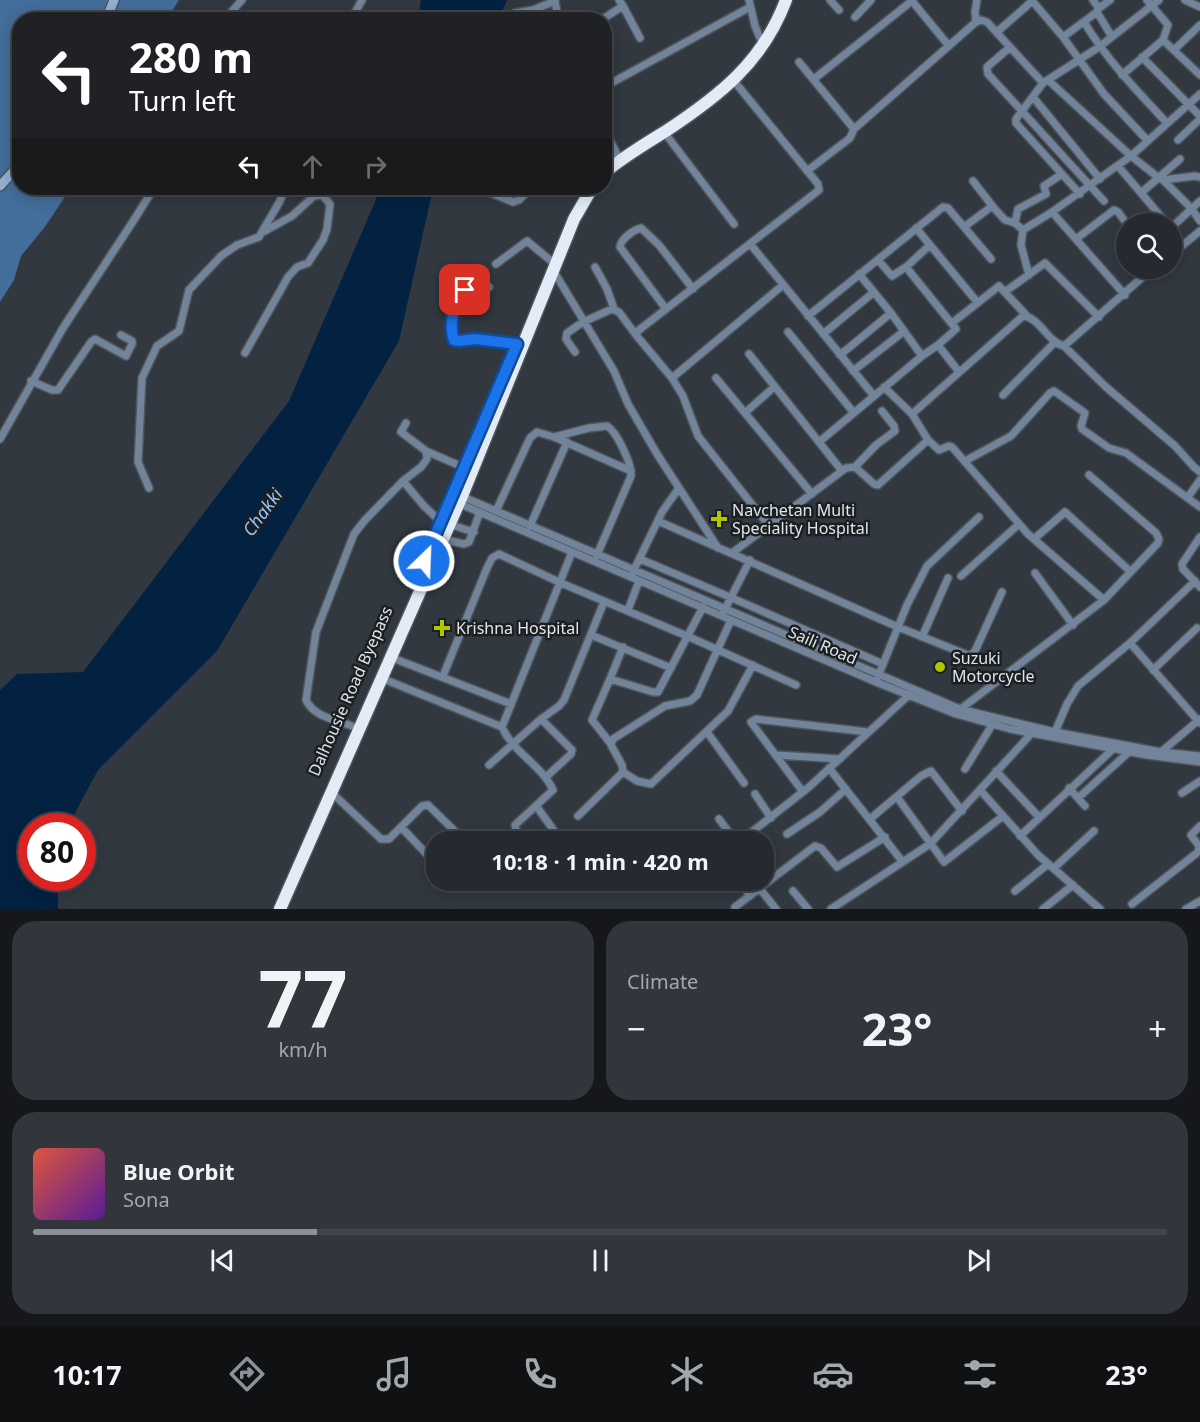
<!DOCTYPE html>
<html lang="en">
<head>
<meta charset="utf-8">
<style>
	:root { --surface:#262a30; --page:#32363c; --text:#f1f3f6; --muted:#a4a7ab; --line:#42464c; --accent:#8c9099 }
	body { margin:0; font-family:"Noto Sans",sans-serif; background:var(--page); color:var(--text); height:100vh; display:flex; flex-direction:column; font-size:22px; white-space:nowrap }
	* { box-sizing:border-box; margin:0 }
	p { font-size:20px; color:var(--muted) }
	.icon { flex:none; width:33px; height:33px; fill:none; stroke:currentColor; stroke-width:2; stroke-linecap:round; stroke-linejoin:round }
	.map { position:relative; height:909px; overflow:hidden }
	.details { display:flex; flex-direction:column; gap:12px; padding:12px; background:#15171a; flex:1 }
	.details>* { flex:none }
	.guide { position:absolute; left:12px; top:12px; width:600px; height:183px; border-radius:24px; box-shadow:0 3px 15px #0003,0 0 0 2px var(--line); background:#202124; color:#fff; overflow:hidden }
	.tools { position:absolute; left:1116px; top:213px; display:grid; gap:12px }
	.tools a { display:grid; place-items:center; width:66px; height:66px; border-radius:50%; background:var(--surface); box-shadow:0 3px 15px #0003,0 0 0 2px var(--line); font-size:30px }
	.speed { position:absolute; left:18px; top:813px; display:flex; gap:12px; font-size:30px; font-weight:700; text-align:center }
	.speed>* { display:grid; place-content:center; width:78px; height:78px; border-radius:50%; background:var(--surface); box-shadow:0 3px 15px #0003,0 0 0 2px var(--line); line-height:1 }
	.speed .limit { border:9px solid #d22; background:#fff; color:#111 }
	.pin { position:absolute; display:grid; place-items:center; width:51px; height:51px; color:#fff; margin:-26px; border-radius:12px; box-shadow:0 3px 9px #0006 }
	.me { position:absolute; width:66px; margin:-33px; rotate:24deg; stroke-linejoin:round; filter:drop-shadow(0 0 4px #0008) }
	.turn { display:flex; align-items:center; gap:21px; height:126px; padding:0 18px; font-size:27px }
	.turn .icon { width:78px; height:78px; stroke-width:2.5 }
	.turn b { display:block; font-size:42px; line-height:51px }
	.lanes { display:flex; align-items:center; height:57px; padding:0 18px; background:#0003; justify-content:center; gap:30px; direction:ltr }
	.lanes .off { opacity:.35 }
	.big { font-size:45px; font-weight:700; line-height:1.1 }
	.details .widget { flex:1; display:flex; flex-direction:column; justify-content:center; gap:9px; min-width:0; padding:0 21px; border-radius:24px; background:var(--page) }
	.details .dial { align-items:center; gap:0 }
	.dial b { font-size:78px; line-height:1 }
	.song { display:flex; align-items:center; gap:18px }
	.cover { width:72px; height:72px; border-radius:9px; background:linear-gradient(135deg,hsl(10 70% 55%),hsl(270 70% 35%)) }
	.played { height:6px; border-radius:3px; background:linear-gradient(90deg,var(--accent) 25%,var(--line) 25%) }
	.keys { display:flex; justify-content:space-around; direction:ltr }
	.heat { display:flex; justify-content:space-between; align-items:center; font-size:33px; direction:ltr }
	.details .tiles { flex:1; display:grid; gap:12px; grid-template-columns:1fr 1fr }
	.widget:last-child { grid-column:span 2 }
	.trip { position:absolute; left:426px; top:831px; width:348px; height:60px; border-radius:24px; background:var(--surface); box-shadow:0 3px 15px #0003,0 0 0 2px var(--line); font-weight:700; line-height:60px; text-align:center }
	.menu { display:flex; height:96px; justify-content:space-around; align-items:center; background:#0f1113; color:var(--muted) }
	.menu .icon { width:42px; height:42px }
	.menu .active { color:var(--accent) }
	.menu b { font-size:27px; color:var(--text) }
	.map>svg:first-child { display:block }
	.forest { fill:#436d9a }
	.water { fill:#032241 }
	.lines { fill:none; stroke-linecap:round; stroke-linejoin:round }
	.street-casing { stroke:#4e545b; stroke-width:10 }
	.secondary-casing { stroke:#4e545b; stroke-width:12 }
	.highway-casing { stroke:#4e545b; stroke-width:15 }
	.street { stroke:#728499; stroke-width:7 }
	.secondary { stroke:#92afd1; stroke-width:9 }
	.highway { stroke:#e2ebf6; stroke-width:12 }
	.route-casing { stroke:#114b97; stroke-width:15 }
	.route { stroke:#1a73e8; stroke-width:10 }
	.poi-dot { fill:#b0c503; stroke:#1c1f22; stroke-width:2 }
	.labels { text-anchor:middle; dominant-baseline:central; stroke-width:5; stroke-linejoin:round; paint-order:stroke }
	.poi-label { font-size:16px; fill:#e0e5e9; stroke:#1c1f22; text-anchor:start }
	.street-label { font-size:16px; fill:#e0e5e9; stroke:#1c1f22 }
	.water-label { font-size:18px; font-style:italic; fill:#94c4fa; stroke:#1c1f22 }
</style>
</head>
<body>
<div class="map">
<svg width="1200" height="909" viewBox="0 0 1200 909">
	<rect width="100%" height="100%" fill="#323840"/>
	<!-- forest -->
	<path class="forest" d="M0 0H179L167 19 20 20V188H71L44 228 21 256 14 280 0 302Z"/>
	<!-- water -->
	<path class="water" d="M421 0H507L499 19H418Z
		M381 188H433L399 341 217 651 98 770 68 826H32V878H58V909H0V690L17 674 83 672 289 401Z"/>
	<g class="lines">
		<!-- street casing -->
		<g class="street-casing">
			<path id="street" d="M555 0 558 20
				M749 0 755 26 760 38
				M830 0 839 10
				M1093 0 1098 7 1097 12 1112 37
				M1147 0 1168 25 1163 40 1200 75
				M1185 0 1200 7
				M912 1 949 46
				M623 6 640 38
				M1098 9 1110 0
				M515 13 533 10 555 1
				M855 17 871 0
				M224 20 242 0
				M351 20 362 0
				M601 20 623 6 619 0
				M976 22 975 12 977 0
				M1084 22C1107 60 1137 91 1167 123
				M997 32 1030 3H1034L1063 37 1104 94 1148 141
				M1063 37 1097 12
				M1009 48 987 67 988 74 1104 201
				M1174 50 1200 25
				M1142 57 1200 116
				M799 62 854 129
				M1122 75 1163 40
				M814 79 913 0
				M1048 80 1131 156 1159 178 1163 180 1195 176 1200 177
				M734 81 818 184 819 190 639 330 636 335 672 378 683 396 698 436 769 526
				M604 87 750 7
				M1033 97 1100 179
				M604 129 617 154
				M664 132 734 224
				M1178 140 1200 119
				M1118 166 1141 193 1180 159
				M807 171 850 138 854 129 976 22 981 20 987 22 1043 83
				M1163 180 1191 208 1200 221
				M973 181 994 208
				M228 188V191
				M487 188 491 193 513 202 519 200 531 188
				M1141 193 1167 224
				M1080 194 1016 123V119L1043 83 1099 47 1159 0
				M1052 212 1125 295
				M1015 223 1018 209 1046 194 1044 186 1062 174
				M964 227 991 259
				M1172 227 1200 201
				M1023 230 1052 212 1131 156 1200 94
				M1076 239 1114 210 1118 212 1127 224
				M751 245 874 396
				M930 245 978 303
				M1172 254 1200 231
				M878 260 892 276 906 267 930 245 916 228
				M496 264 527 241 550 260
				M595 267 607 289 614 309
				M906 267 956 329 938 345 959 372
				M553 270 614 371 628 404 657 454 718 548
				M859 274 891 313 922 356
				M489 287C483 287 471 286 465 289 453 297 449 327 454 340L459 341 475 339 517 344
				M1006 291 1045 263 1099 317
				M666 309 620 247C621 239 633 230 641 228L659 245 693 289
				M808 316 943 207 948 208 964 227 991 207 994 208 1005 220 1015 223 1023 230 1021 245 1029 275
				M952 323 999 286 1026 315
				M788 332 854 413
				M823 334 874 292
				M1064 346 1106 387 1175 446 1194 467 1200 472
				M575 352 566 339 567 333 583 322 612 309 619 312 636 335
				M245 353 288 277 297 267 308 263 323 240 327 229 330 204 322 195 314 196 292 216 265 231
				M749 354 842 471
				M840 355 891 313
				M853 371 903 332
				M672 378 783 285
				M716 378 812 494
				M31 381 52 390H58L91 342 95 339 126 356 132 344V341L121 335
				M884 387 912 414 928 440 939 450 949 446 952 447 1028 534 1104 600
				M1003 395 1055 342
				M746 412 774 387
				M912 414 1023 316C1040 317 1047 342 1064 346L1153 268
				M554 437 589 428 607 426C617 432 632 464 631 476L597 555
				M0 439 63 328 132 223 154 188
				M819 442 922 356 938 345
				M426 451 465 468
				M965 461 1011 436 1050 393 1054 391 1085 413 1081 426 1082 429 1109 448 1126 453 1200 507
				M855 467 876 445 895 431 894 426 882 411
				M403 481 424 506 441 522
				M149 488 138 462 142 378 157 346 179 331 189 290 221 256 237 245 259 237 280 201 285 188
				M454 493 960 709 1055 732 1161 752 1200 756
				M1188 497 1200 480
				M451 500 876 682 956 714 1010 729 1052 737 1147 755 1200 762
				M496 511 530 438 537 432 554 437 631 471
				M658 521 898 627 970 656 975 651 1002 592
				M448 524 474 532
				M530 526 567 442
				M1200 537 1182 564 1183 569 1200 587
				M441 539 464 544 469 542 480 512
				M1034 539 1065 512 1131 572
				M732 553 846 468 855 467 874 484 878 485 928 440
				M640 559 732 598 883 664
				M633 572 662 512 679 488
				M1035 573 1073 625
				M961 576 1019 524
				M628 610 639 581
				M724 611 750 560
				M591 635 671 668
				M922 637 948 578
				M1130 643 1200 723
				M623 647 610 679 653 692H658L703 607
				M390 657 511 704
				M1153 670 1197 628
				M443 676 487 568 492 558 499 554 561 583 687 636 796 685
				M381 678 502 727
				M610 679 592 720 611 744
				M877 679 907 605 927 566 979 517
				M958 711 1104 600 1158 543 1159 539 1156 533 1089 475
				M541 719 559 706 564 700 604 602
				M352 726C336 720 314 717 306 700L316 632 354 534 365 520 403 481 421 467 427 459 426 451 401 432 406 423
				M707 732 744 783
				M1055 732 1067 704 1078 686 1130 643 1195 581
				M1161 752 1200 719
				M777 755 840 759
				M489 765 541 719 572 750 571 754 546 777
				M829 768 902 861
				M965 769 992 725
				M996 771 1039 817
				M623 772 637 781 651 784 728 711 753 665
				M1069 788 1085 806
				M980 790 1038 855 1100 909
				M331 792 381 839H389L422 806 428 805 466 842
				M803 792 751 722 756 719 868 732
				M1182 793 1200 781
				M755 794 771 818
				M897 797 944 862 1003 816
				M1078 798 1129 752
				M537 807 555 832 550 842
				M578 816 623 772 622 765 611 745 613 739 665 706 690 701 697 695 731 620
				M719 819 736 842
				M870 819 921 776 931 771 962 811
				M402 828 436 864
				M787 834 820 812 846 789
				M1020 836 1113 749
				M525 842 516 830 515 825 553 790C542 765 513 753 502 727L572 552
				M739 842 809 787 909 695
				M1054 868 1094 831
				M739 880 750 896
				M760 889 776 909
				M793 891 808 909
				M1015 891 1048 864
				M1132 904 1198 852 1199 846 1191 835 1200 826
				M735 907 815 846 821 848 837 867 885 837
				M831 909 930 844 1032 733
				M1043 909 1073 885
				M1186 909 1200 901"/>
		</g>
		<!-- secondary casing -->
		<g class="secondary-casing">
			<path id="secondary" d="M106 20 114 0
				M0 186 20 164"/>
		</g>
		<!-- highway casing -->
		<g class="highway-casing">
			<path id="highway" d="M604 173C623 157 645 144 666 131 719 96 763 62 786 0
				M280 909 462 496 574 219 592 188"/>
		</g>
		<!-- street -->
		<use href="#street" class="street"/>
		<!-- secondary -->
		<use href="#secondary" class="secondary"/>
		<!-- highway -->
		<use href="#highway" class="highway"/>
	</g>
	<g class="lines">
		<!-- route casing -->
		<g class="route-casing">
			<path id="route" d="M424 561 517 344 475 339 459 341 454 340C448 323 454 303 465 290"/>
		</g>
		<!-- route -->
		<use href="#route" class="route"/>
	</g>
	<!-- markers -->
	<g class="poi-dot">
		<path d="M716 510h6v6h6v6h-6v6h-6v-6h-6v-6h6z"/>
		<path d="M439 619h6v6h6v6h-6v6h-6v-6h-6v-6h6z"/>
		<circle cx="940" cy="667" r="6"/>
	</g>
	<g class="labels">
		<!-- poi labels -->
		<g class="poi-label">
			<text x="732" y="510">Navchetan Multi<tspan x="732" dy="18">Speciality Hospital</tspan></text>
			<text x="456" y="628">Krishna Hospital</text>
			<text x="952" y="658">Suzuki<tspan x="952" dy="18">Motorcycle</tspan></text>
		</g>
		<!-- street labels -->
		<g class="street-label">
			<text transform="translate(823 645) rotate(23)">Saili Road</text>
			<text transform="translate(350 691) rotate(-66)">Dalhousie Road Byepass</text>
		</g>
		<!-- water labels -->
		<g class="water-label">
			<text transform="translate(262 512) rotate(-54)">Chakki</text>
		</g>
	</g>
</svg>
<div class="tools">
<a><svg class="icon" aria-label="search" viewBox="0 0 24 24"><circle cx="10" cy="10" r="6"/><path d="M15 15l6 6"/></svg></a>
</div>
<div class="speed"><div class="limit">80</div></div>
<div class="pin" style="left:465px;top:290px;background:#d93025"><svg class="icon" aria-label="arrive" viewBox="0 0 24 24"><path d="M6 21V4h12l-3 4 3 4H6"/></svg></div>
<svg class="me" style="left:424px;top:561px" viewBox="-20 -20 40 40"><circle r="17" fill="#1a73e8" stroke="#fff" stroke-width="3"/><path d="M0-11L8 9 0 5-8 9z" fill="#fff"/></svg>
<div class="trip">10:18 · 1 min · 420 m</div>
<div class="guide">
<div class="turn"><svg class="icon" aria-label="left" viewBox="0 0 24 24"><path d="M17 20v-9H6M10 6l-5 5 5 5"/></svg><div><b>280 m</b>Turn left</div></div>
<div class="lanes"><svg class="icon" aria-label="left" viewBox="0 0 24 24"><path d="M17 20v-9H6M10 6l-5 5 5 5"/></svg><svg class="icon off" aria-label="ahead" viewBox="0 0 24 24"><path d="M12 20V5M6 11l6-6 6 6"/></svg><svg class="icon off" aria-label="right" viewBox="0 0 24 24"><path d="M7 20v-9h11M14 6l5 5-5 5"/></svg></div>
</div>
</div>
<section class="details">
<div class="tiles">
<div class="widget dial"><b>77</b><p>km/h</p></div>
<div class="widget"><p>Climate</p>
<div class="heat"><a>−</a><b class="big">23°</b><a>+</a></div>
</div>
<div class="widget">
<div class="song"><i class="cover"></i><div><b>Blue Orbit</b><p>Sona</p></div></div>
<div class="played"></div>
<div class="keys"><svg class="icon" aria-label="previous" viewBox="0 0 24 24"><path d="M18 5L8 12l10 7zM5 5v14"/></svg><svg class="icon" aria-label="pause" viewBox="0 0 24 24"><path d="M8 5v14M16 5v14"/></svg><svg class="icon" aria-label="next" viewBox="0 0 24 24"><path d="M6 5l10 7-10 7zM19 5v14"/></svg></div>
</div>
</div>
</section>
<nav class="menu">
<b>10:17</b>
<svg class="icon active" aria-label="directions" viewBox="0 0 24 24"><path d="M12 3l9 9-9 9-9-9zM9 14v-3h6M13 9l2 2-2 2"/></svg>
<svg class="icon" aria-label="music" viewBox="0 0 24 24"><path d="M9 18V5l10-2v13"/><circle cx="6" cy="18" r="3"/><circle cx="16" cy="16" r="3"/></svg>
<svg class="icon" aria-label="phone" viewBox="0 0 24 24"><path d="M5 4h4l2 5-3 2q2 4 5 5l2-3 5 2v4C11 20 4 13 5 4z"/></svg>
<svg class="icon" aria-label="climate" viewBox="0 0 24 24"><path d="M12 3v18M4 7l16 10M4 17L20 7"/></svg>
<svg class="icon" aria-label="car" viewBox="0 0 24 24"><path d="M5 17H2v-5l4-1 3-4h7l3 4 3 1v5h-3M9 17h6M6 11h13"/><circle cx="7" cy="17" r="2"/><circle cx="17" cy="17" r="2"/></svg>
<svg class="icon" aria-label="filters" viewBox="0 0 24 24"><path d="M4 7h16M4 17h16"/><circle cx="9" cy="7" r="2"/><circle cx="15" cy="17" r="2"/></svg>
<b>23°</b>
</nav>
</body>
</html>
